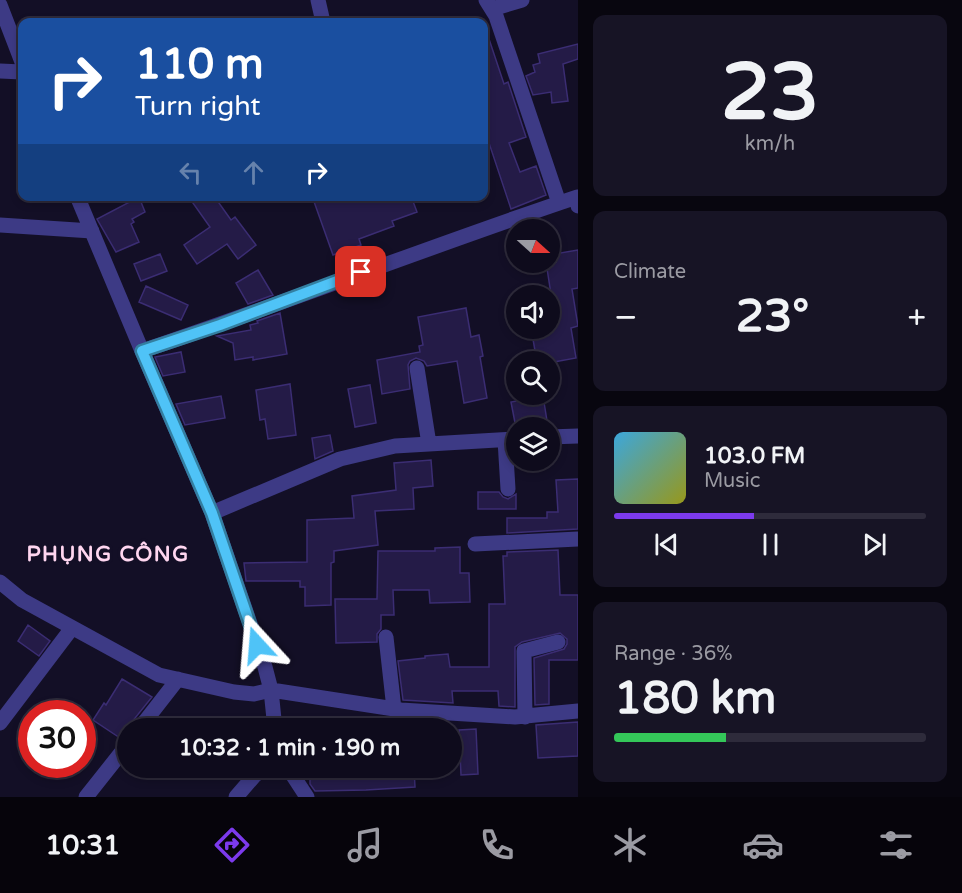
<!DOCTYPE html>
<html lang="en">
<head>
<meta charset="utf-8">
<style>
	:root { --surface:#0e0b1c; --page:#171425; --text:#f1f3f6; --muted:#9b9ba3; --line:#2e2b3b; --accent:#7c3aed }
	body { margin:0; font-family:"Varela Round",sans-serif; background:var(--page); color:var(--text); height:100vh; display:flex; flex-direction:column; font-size:22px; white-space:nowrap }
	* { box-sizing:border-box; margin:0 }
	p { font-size:20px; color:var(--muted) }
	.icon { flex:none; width:33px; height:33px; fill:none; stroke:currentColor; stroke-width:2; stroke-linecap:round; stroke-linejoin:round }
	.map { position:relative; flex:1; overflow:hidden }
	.side { display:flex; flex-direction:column; gap:15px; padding:15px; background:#08060f; width:384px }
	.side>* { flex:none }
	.guide { position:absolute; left:18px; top:18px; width:470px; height:183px; border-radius:12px; box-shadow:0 3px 9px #0003,0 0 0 2px var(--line); background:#1a4fa0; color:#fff; overflow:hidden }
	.needle { width:39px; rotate:111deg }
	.buttons { position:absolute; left:506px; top:219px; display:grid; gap:12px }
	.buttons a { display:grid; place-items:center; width:54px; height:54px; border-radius:50%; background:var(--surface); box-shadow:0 3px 9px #0003,0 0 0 2px var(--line); font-size:30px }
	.speed { position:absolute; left:18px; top:700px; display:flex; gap:12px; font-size:30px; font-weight:700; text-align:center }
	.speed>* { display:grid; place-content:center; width:78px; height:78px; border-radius:50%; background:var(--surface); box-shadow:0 3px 9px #0003,0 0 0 2px var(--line); line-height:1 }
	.speed .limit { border:9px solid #d22; background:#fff; color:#111 }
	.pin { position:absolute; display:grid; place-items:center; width:51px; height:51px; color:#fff; margin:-26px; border-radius:12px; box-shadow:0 3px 9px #0006 }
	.me { position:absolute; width:66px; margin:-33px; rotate:341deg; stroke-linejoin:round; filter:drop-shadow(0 0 4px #0008) }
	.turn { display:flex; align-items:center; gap:21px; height:126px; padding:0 18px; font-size:27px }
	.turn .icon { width:78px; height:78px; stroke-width:2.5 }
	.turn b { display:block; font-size:42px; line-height:51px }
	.lanes { display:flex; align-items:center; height:57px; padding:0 18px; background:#0003; justify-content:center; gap:30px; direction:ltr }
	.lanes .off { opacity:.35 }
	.big { font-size:45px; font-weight:700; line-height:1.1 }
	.side .tile { flex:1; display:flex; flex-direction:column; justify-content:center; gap:9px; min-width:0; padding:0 21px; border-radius:12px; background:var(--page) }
	.side .dial { align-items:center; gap:0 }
	.dial b { font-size:78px; line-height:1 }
	.song { display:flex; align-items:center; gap:18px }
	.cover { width:72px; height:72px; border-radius:9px; background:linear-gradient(135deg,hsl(200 70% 55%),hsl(60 70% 35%)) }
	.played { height:6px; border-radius:3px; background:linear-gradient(90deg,var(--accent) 45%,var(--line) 45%) }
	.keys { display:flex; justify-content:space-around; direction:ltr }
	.heat { display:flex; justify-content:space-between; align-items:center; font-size:33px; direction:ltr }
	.charge { height:9px; border-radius:4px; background:linear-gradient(90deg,#34c759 36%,var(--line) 0) }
	.trip { position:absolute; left:117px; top:718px; width:345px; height:60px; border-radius:30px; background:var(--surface); box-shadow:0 3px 9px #0003,0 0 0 2px var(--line); font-weight:700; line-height:60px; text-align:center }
	.dock { display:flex; height:96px; justify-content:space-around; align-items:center; background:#06040b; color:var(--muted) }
	.dock .icon { width:42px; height:42px }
	.dock .on { color:var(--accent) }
	.dock b { font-size:27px; color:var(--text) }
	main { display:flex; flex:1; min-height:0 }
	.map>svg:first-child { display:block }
	.building { fill:#241b47; stroke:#3b2d73; stroke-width:1.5 }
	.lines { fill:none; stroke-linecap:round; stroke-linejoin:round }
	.minor { stroke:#3d3a85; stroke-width:15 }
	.route-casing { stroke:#337fa1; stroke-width:15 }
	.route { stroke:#4fc3f7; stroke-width:10 }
	.labels { text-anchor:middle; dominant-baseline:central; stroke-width:6; stroke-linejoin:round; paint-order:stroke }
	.district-label { font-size:21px; font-weight:bold; letter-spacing:1.5px; fill:#ffd6f0; stroke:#130f26 }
</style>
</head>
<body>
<main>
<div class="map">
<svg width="578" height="797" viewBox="0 0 578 797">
	<rect width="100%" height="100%" fill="#130f26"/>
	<!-- building -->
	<path class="building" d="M483 30H486L504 84 508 82 526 137 509 143 520 172 536 166 546 195 511 209 483 125Z
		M578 44V59L563 64 568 101 552 103 551 92 533 95 526 76 535 72 533 65 540 63 538 54Z
		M188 196H214L231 220 235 217 256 245 238 259 227 244 197 264 184 245 210 227Z
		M312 196H411L417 212 392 221 394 226 359 239 361 245 333 255Z
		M139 197 145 212 132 219 134 222 131 224 139 242 116 252 97 219Z
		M578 250V288L572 289 578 326 571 328 576 358 554 362H537L531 328H549V307H553L546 262H556L554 254Z
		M160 254 167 271 141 281 134 264Z
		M258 270 273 295 248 304 236 283Z
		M146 286 188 305 181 320 139 302Z
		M466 308 471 337 479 335 483 356 480 357 487 398 464 403 457 361 427 366 424 361 416 358 410 361 408 365 410 389 382 394 377 360 420 352 419 346 423 345 418 317Z
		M280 313 287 354 253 360V357L235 360 233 343 217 336 251 330 250 325 258 323 257 321Z
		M181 352 185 372 163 376 155 357Z
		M290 384 296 435 268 439 265 419 260 420 256 390Z
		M370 385 376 423 355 427 348 389Z
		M221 396 225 418 185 425 176 404Z
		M543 396 548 427 516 428 511 402Z
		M330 435 333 451 315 459 312 438Z
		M431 460 433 486 413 488 414 509 375 511 378 545 334 551V562L331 563V605L305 606V587H300V581H246L244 563 307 562V520L354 518 352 496 396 490 394 463Z
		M578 479V529L507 533V518H547V512H558L556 480Z
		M478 492H499L503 497 508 499 516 494V509H478Z
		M460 547V573H469L470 602 430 603 429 590H393L394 615H381V629L377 634V642L336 643 335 599H377L378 551H435V548Z
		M558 550 560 595H578V660H549V704L535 705 534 658 564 649 567 644V639L560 633 522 642 515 647V707L499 706 498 691H452L453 703 403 700 398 661 425 658V656L448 654 450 667H489V604H505L503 556H507V552Z
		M28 625 50 641 39 656 18 641Z
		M122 679 152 697 131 723 129 729H128L127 735 120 738 93 720 104 703 106 705Z
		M578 722V756L538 758 536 725Z
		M476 729 478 774 461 775 459 730Z
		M310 768H414L415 787 366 790 315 791 310 784Z"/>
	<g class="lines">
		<!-- minor -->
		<path class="minor" d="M318 0 323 22
			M486 0 496 16 559 203
			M0 5 22 62
			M492 9 522 0
			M0 71 22 72
			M77 196 142 351C288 302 431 246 577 197L578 206
			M0 225 92 231
			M417 368 429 444
			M549 437 578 436
			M505 440 508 489
			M212 513 340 459 395 446 516 439
			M475 544 578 539
			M0 582 22 600 159 675 234 692 254 694 271 690 265 667 212 513 142 351
			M386 637 394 709
			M525 717 524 651 558 642
			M0 723 72 628
			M139 729 178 679
			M275 729 271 690 401 710 515 717 578 711
			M288 768 307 797
			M86 797 128 744
			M236 797 255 775 268 768"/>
	</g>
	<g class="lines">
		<!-- route casing -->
		<g class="route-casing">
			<path id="route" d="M257 645 212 513 142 351 220 325 361 272"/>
		</g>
		<!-- route -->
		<use href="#route" class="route"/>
	</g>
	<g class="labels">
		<!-- district labels -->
		<g class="district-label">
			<text x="108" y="554">PHỤNG CÔNG</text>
		</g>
	</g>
</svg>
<div class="buttons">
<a><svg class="needle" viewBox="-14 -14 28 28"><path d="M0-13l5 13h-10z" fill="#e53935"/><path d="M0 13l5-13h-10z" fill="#9b9ba3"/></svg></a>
<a><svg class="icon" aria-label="sound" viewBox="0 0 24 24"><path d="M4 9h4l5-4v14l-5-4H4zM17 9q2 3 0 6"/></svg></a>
<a><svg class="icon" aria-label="search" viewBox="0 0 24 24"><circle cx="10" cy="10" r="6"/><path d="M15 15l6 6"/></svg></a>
<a><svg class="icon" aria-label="layers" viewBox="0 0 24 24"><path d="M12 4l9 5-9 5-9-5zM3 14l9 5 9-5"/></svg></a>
</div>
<div class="speed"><div class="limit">30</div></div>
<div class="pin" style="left:361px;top:272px;background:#d93025"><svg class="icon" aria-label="arrive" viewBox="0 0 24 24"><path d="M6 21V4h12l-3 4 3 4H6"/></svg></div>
<svg class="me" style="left:257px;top:645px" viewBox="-20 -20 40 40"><path d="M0-17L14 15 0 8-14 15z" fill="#4fc3f7" stroke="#fff" stroke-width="4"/></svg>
<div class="trip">10:32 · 1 min · 190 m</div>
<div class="guide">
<div class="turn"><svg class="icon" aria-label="right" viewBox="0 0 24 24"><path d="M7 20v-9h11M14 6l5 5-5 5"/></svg><div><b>110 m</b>Turn right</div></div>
<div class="lanes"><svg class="icon off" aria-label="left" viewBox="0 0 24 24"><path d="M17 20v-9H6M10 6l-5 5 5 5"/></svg><svg class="icon off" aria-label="ahead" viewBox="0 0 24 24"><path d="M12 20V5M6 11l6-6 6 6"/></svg><svg class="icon" aria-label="right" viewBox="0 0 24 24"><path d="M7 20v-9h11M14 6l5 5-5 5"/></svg></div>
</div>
</div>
<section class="side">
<div class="tile dial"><b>23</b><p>km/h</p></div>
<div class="tile"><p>Climate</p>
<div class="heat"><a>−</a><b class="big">23°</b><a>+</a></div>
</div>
<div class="tile">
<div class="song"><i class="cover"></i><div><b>103.0 FM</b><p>Music</p></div></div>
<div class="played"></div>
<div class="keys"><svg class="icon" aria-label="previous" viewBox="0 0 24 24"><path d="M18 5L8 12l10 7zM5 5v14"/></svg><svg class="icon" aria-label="pause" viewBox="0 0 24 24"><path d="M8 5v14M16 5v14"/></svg><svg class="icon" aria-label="next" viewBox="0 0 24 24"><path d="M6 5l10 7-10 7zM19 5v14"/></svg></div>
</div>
<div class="tile"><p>Range · 36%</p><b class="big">180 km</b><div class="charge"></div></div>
</section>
</main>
<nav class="dock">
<b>10:31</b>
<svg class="icon on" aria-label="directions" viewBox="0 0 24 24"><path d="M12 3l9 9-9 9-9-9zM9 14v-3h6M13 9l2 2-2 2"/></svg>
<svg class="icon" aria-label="music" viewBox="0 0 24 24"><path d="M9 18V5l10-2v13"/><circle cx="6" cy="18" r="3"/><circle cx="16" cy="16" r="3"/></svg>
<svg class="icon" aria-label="phone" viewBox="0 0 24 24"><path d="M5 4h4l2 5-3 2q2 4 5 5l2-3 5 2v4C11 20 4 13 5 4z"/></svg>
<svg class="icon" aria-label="climate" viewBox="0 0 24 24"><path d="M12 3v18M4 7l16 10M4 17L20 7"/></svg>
<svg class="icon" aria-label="car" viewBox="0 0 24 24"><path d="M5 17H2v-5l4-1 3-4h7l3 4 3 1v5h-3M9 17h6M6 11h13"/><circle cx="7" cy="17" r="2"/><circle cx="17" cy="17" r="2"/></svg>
<svg class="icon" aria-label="filters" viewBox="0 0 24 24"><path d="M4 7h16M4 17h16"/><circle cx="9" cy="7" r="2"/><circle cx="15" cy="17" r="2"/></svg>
</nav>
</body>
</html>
